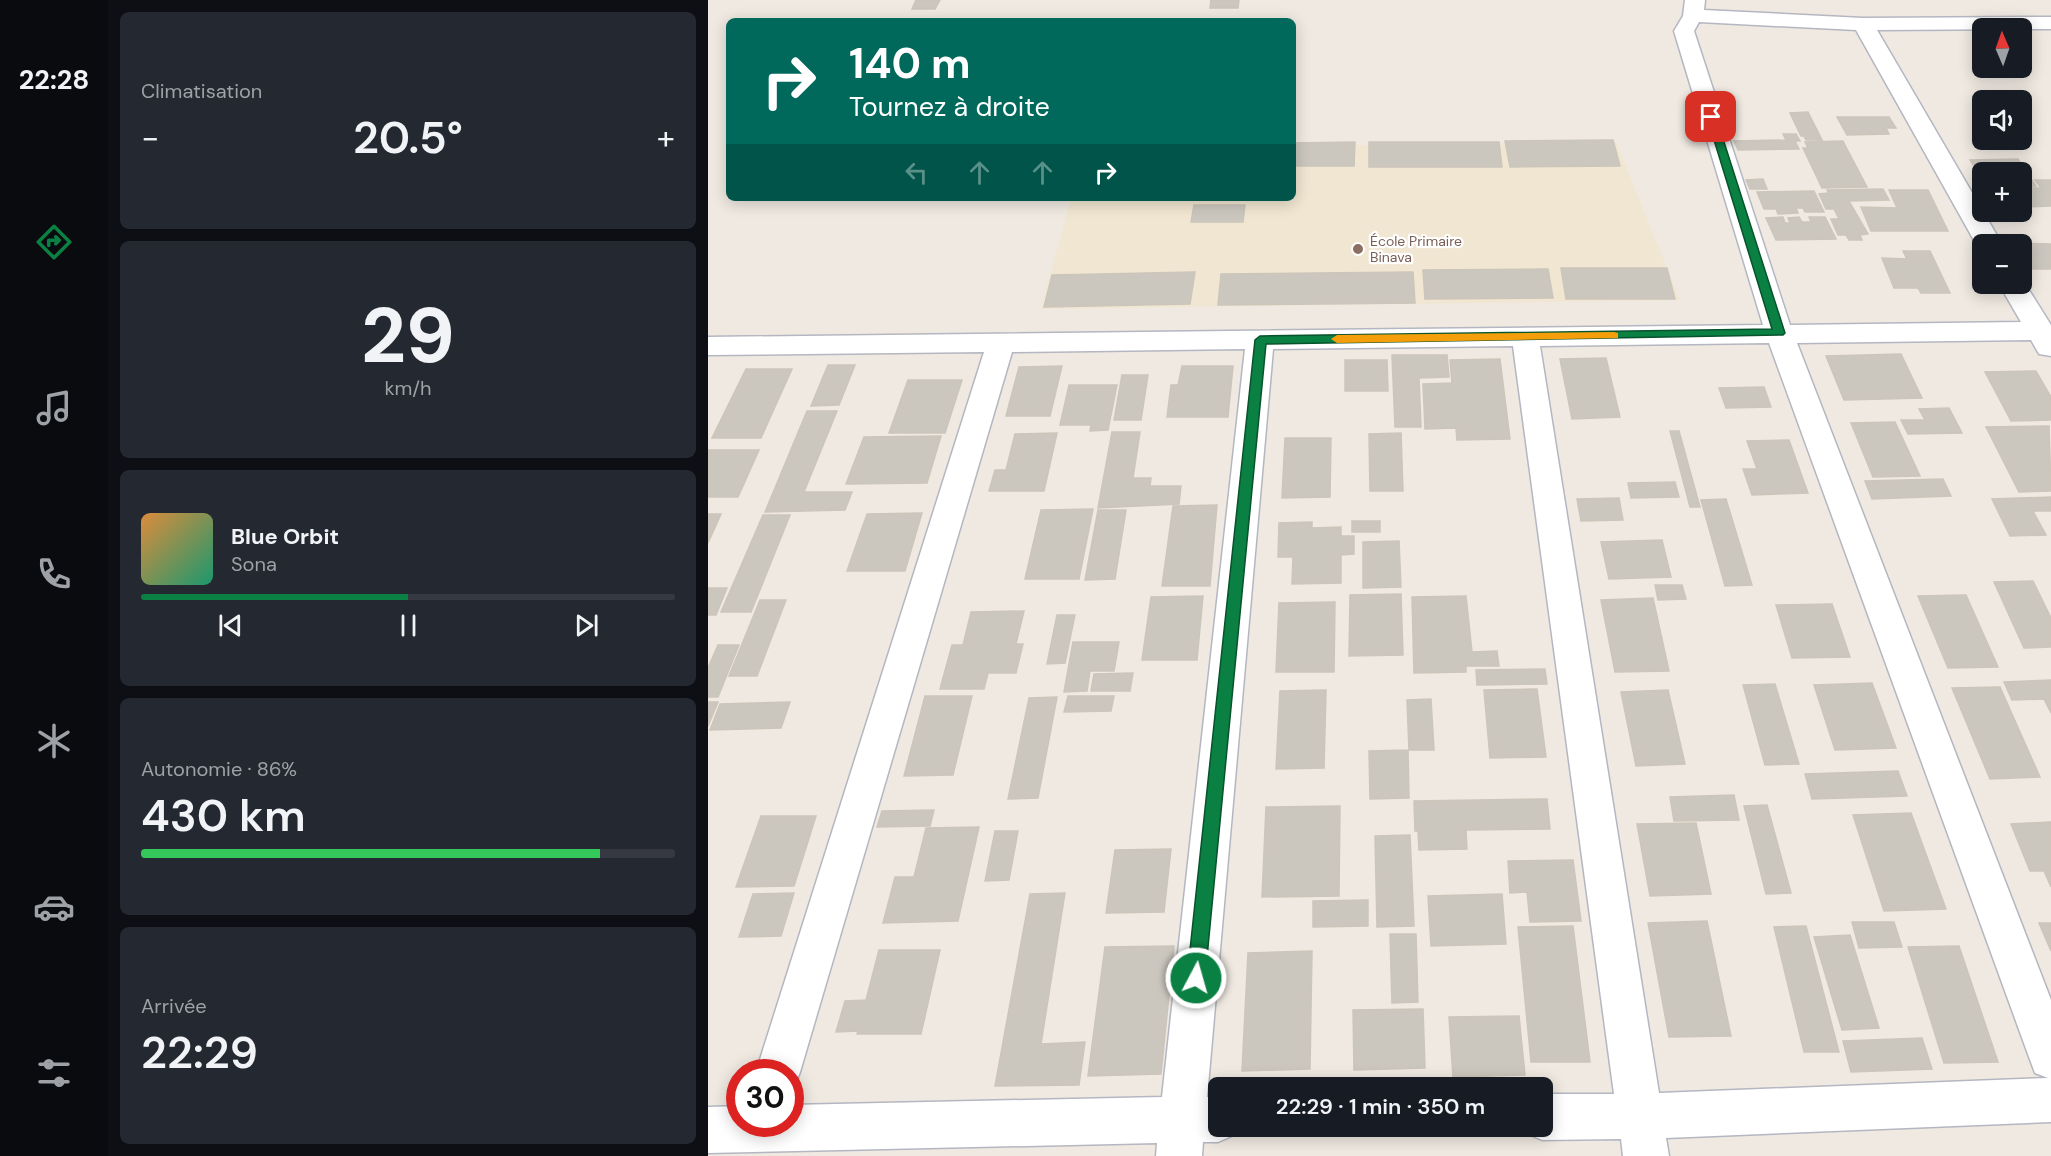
<!DOCTYPE html>
<html lang="fr">
<head>
<meta charset="utf-8">
<style>
	:root { --surface:#171b24; --page:#242831; --text:#f1f3f6; --muted:#9ea1a6; --line:#363941; --accent:#0b8043 }
	body { margin:0; font-family:"DM Sans",sans-serif; background:var(--page); color:var(--text); height:100vh; display:flex; flex-direction:column; font-size:22px; white-space:nowrap }
	* { box-sizing:border-box; margin:0 }
	p { font-size:20px; color:var(--muted) }
	.icon { flex:none; width:33px; height:33px; fill:none; stroke:currentColor; stroke-width:2; stroke-linecap:round; stroke-linejoin:round }
	.map { position:relative; flex:1; overflow:hidden }
	.side { display:flex; flex-direction:column; gap:12px; padding:12px; background:#0d0f14; width:600px }
	.side>* { flex:none }
	.guide { position:absolute; left:18px; top:18px; width:570px; height:183px; border-radius:9px; box-shadow:0 3px 15px #0003; background:#00695c; color:#fff; overflow:hidden }
	.needle { width:39px; rotate:358deg }
	.fabs { position:absolute; left:1264px; top:18px; display:grid; gap:12px }
	.fabs a { display:grid; place-items:center; width:60px; height:60px; border-radius:9px; background:var(--surface); box-shadow:0 3px 15px #0003; font-size:30px }
	.speed { position:absolute; left:18px; top:1059px; display:flex; gap:12px; font-size:30px; font-weight:700; text-align:center }
	.speed>* { display:grid; place-content:center; width:78px; height:78px; border-radius:50%; background:var(--surface); box-shadow:0 3px 15px #0003; line-height:1 }
	.speed .limit { border:9px solid #d22; background:#fff; color:#111 }
	.pin { position:absolute; display:grid; place-items:center; width:51px; height:51px; color:#fff; margin:-26px; border-radius:12px; box-shadow:0 3px 9px #0006 }
	.me { position:absolute; width:66px; margin:-33px; rotate:6deg; stroke-linejoin:round; filter:drop-shadow(0 0 4px #0008) }
	.turn { display:flex; align-items:center; gap:21px; height:126px; padding:0 24px; font-size:27px }
	.turn .icon { width:78px; height:78px; stroke-width:2.5 }
	.turn b { display:block; font-size:42px; line-height:51px }
	.lanes { display:flex; align-items:center; height:57px; padding:0 24px; background:#0003; justify-content:center; gap:30px; direction:ltr }
	.lanes .off { opacity:.35 }
	.big { font-size:45px; font-weight:600; line-height:1.1 }
	.side .widget { flex:1; display:flex; flex-direction:column; justify-content:center; gap:9px; min-width:0; padding:0 21px; border-radius:9px; background:var(--page) }
	.side .dial { align-items:center; gap:0 }
	.dial b { font-size:78px; line-height:1 }
	.song { display:flex; align-items:center; gap:18px }
	.cover { width:72px; height:72px; border-radius:9px; background:linear-gradient(135deg,hsl(30 70% 55%),hsl(160 70% 35%)) }
	.played { height:6px; border-radius:3px; background:linear-gradient(90deg,var(--accent) 50%,var(--line) 50%) }
	.keys { display:flex; justify-content:space-around; direction:ltr }
	.heat { display:flex; justify-content:space-between; align-items:center; font-size:33px; direction:ltr }
	.charge { height:9px; border-radius:4px; background:linear-gradient(90deg,#34c759 86%,var(--line) 0) }
	.trip { position:absolute; left:500px; top:1077px; width:345px; height:60px; border-radius:9px; background:var(--surface); box-shadow:0 3px 15px #0003; font-weight:600; line-height:60px; text-align:center }
	main { display:flex; flex:1; min-height:0 }
	.menu { display:flex; flex-direction:column; width:108px; justify-content:space-around; align-items:center; background:#090b0e; color:var(--muted) }
	.menu .icon { width:42px; height:42px }
	.menu .selected { color:var(--accent) }
	.menu b { font-size:27px; color:var(--text) }
	.map>svg:first-child { display:block }
	.education { fill:#f0e6d1 }
	.building { fill:#cbc7bf; stroke:#cbc5ba; stroke-width:1.5 }
	.lines { fill:none; stroke-linecap:round; stroke-linejoin:round }
	.minor-casing { stroke:#b4b7c1; stroke-width:3 }
	.minor { fill:#fff; fill-rule:evenodd }
	.route { fill:#0b8043; stroke:#07532c; stroke-width:1.5 }
	.slow { fill:#f59e0b }
	.education-dot { fill:#8d6e63; stroke:#fff; stroke-width:2 }
	.labels { text-anchor:middle; dominant-baseline:central; stroke-width:4.5; stroke-linejoin:round; paint-order:stroke }
	.far-education-label { font-size:14px; fill:#785e54; stroke:#fff; text-anchor:start }
</style>
</head>
<body>
<main>
<nav class="menu">
<b>22:28</b>
<svg class="icon selected" aria-label="directions" viewBox="0 0 24 24"><path d="M12 3l9 9-9 9-9-9zM9 14v-3h6M13 9l2 2-2 2"/></svg>
<svg class="icon" aria-label="music" viewBox="0 0 24 24"><path d="M9 18V5l10-2v13"/><circle cx="6" cy="18" r="3"/><circle cx="16" cy="16" r="3"/></svg>
<svg class="icon" aria-label="phone" viewBox="0 0 24 24"><path d="M5 4h4l2 5-3 2q2 4 5 5l2-3 5 2v4C11 20 4 13 5 4z"/></svg>
<svg class="icon" aria-label="climate" viewBox="0 0 24 24"><path d="M12 3v18M4 7l16 10M4 17L20 7"/></svg>
<svg class="icon" aria-label="car" viewBox="0 0 24 24"><path d="M5 17H2v-5l4-1 3-4h7l3 4 3 1v5h-3M9 17h6M6 11h13"/><circle cx="7" cy="17" r="2"/><circle cx="17" cy="17" r="2"/></svg>
<svg class="icon" aria-label="filters" viewBox="0 0 24 24"><path d="M4 7h16M4 17h16"/><circle cx="9" cy="7" r="2"/><circle cx="15" cy="17" r="2"/></svg>
</nav>
<section class="side">
<div class="widget"><p>Climatisation</p>
<div class="heat"><a>−</a><b class="big">20.5°</b><a>+</a></div>
</div>
<div class="widget dial"><b>29</b><p>km/h</p></div>
<div class="widget">
<div class="song"><i class="cover"></i><div><b>Blue Orbit</b><p>Sona</p></div></div>
<div class="played"></div>
<div class="keys"><svg class="icon" aria-label="previous" viewBox="0 0 24 24"><path d="M18 5L8 12l10 7zM5 5v14"/></svg><svg class="icon" aria-label="pause" viewBox="0 0 24 24"><path d="M8 5v14M16 5v14"/></svg><svg class="icon" aria-label="next" viewBox="0 0 24 24"><path d="M6 5l10 7-10 7zM19 5v14"/></svg></div>
</div>
<div class="widget"><p>Autonomie · 86%</p><b class="big">430 km</b><div class="charge"></div></div>
<div class="widget"><p>Arrivée</p><b class="big">22:29</b></div>
</section>
<div class="map">
<svg width="1343" height="1156" viewBox="0 0 1343 1156">
	<rect width="100%" height="100%" fill="#efe9e1"/>
	<!-- education -->
	<path class="education" d="M908 142 972 300 333 309 363 198H585V146Z"/>
	<!-- building -->
	<path class="building" d="M208 0H232L227 9H204Z
		M503 0H531L530 8H502Z
		M1100 112 1114 140H1098L1096 136H1093L1082 113Z
		M1129 117H1181L1188 128H1178L1181 134 1139 135Z
		M1075 134H1088L1092 141H1087L1091 149 1030 150 1026 141 1078 140Z
		M905 140 912 166 802 167 797 141Z
		M1135 141 1138 147 1159 187 1114 188 1095 148H1100L1097 142Z
		M647 142 646 166H585V143Z
		M661 142H791L794 167H661Z
		M1310 159 1328 186 1314 187V172H1275V181L1262 160Z
		M1055 179 1059 189H1042L1038 180Z
		M1327 180H1343V188H1333Z
		M1314 188H1343V206L1314 207Z
		M1175 189 1181 200 1141 201 1160 234 1152 235 1154 240H1141L1138 235H1130L1123 219H1131L1126 209H1118L1111 194 1121 193 1119 190Z
		M1181 190H1220L1240 231H1163L1153 207 1189 208Z
		M1106 191 1116 212H1097L1095 208H1088L1090 213 1070 214 1068 209H1056L1049 192Z
		M486 205H537L535 222H483Z
		M1075 217 1077 223H1082L1080 218 1091 217 1094 222H1103L1101 217H1117L1128 239 1068 240 1058 218Z
		M1301 243 1343 244V269H1315L1314 244Z
		M1195 251H1222L1242 293H1213L1210 288H1186L1174 258 1199 259Z
		M853 268H959L967 299H858Z
		M840 269 845 298 717 299 715 270Z
		M487 272 482 304 336 307 344 275Z
		M705 272 707 303 510 305 513 274Z
		M1193 354 1214 398 1136 400 1118 356Z
		M684 355H739L741 377 711 378 713 427H687Z
		M898 358 912 417 864 419 852 359Z
		M792 359 802 439 749 440 748 428 717 429 715 384 744 383 742 360Z
		M637 360H679L680 391H637Z
		M120 365H147L131 405 103 406Z
		M354 366 342 416H298L311 367Z
		M474 366H525L520 417H459L463 385H470Z
		M38 369H84L53 438H4Z
		M1328 371 1343 397V420L1303 421 1277 372Z
		M414 375H440L433 420H406Z
		M200 380H254L237 433H181Z
		M361 385H409L400 430 382 431 383 425H352Z
		M1056 387 1063 407 1018 408 1011 388Z
		M1241 408 1254 433 1200 434 1193 420H1217L1211 409Z
		M99 411H129L96 492H144L137 510 57 512Z
		M1187 422 1212 476 1165 477 1143 423Z
		M1341 426 1343 491 1311 492 1278 427Z
		M962 431H971L992 507H982Z
		M404 432H432L425 478H443L442 486H473L471 504 390 508Z
		M349 433 336 491H281L287 470H298L307 434Z
		M693 433 695 491H662L661 434Z
		M233 436 219 483 138 484 156 437Z
		M577 438H623L622 497 574 498Z
		M1081 440 1100 493 1044 495 1035 469H1049L1039 441Z
		M0 450H51L30 497H0Z
		M1235 479 1243 496 1164 499 1157 481Z
		M967 482 971 497 923 498 920 483Z
		M1343 497V511H1325L1338 535 1302 536 1284 499Z
		M911 498 915 520 873 521 869 499Z
		M1018 499 1044 585 1017 586 993 500Z
		M509 505 502 586H454L465 506Z
		M385 509 371 579H317L333 510Z
		M390 510H418L407 579 377 580Z
		M214 513 197 571H139L159 514Z
		M0 514H13L0 543Z
		M55 515H82L43 612H13Z
		M644 521H672V532H644Z
		M604 522V528L633 527V536H646V554L633 555V583L584 584 585 557H570L571 523Z
		M954 540 963 577 901 579 893 542Z
		M691 541 693 587 655 588V542Z
		M1325 581 1343 618V647L1316 648 1286 582Z
		M947 585H974L978 599 950 600Z
		M0 588H19L8 615H0Z
		M693 594 695 655 641 656 642 595Z
		M1258 595 1290 667 1240 668 1210 596Z
		M495 596 489 660H434L443 597Z
		M758 596 764 652 789 651 791 666H758V672L706 673 704 597Z
		M945 598 961 671 907 672 893 600Z
		M52 600H78L49 676H21Z
		M627 602 626 672H568L571 603Z
		M1124 604 1142 657 1084 658 1068 605Z
		M316 611 308 644H315L308 673H280L276 689H232L244 645H255L263 612Z
		M349 615H367L357 663 339 664Z
		M365 642H411L406 671H382L379 691 356 692Z
		M10 645H31L10 697H0V668Z
		M837 669 839 684 769 685 768 670Z
		M425 673 422 691H383L386 674Z
		M1343 680V713L1336 699 1304 700 1296 682Z
		M1164 683 1188 748 1127 750 1106 685Z
		M1067 684 1091 764 1057 765 1035 685Z
		M1292 687 1332 777 1282 779 1244 688Z
		M829 689 838 757 782 758 776 690Z
		M618 690 616 768 568 769 572 691Z
		M960 690 977 764 928 766 913 692Z
		M217 696H264L245 775 196 776Z
		M360 696H406L403 711 356 712Z
		M349 697 330 798 300 799 321 698Z
		M723 699 726 750H701L699 700Z
		M0 702H10L0 726Z
		M82 702 73 728 2 730 12 704Z
		M700 750 701 798 662 799 661 751Z
		M1190 771 1199 796 1104 799 1097 774Z
		M1026 795 1031 820 966 821 962 797Z
		M839 799 842 829 758 830 759 849 711 850 710 831H707L706 801Z
		M1059 805 1083 893 1058 894 1036 806Z
		M632 806 631 896 554 897 558 807Z
		M226 810 222 826 169 827 174 811Z
		M1203 813 1238 909 1176 911 1145 815Z
		M53 816H108L86 886 28 887Z
		M1343 822V887L1336 871H1322L1303 824Z
		M988 823 1003 894 942 896 929 824Z
		M271 827 250 921 175 923 187 877H206L218 828Z
		M287 831H310L301 880 277 881Z
		M702 835 706 926 669 927 667 836Z
		M463 849 456 912 398 913 407 850Z
		M865 860 873 921 822 922 819 892 802 893 800 861Z
		M86 893 73 936 31 937 45 894Z
		M357 893 333 1044 377 1042 371 1085 287 1086 322 894Z
		M794 894 798 944 723 946 720 896Z
		M660 900V926L605 927V901Z
		M999 921 1023 1036 961 1037 940 923Z
		M1144 922H1186L1194 947 1151 948Z
		M1331 923H1343V951Z
		M865 926 882 1062H823L810 927Z
		M1098 926 1131 1052H1096L1066 927Z
		M682 934H708L710 1002 684 1003Z
		M1142 935 1171 1028 1134 1030 1106 937Z
		M466 946 453 1074 380 1076 397 947Z
		M1251 946 1290 1062 1236 1063 1200 947Z
		M171 950H232L213 1034H149L150 1031 128 1032 137 1001 158 1000Z
		M604 951 602 1069 534 1071 540 953Z
		M715 1009 717 1068 646 1070 645 1010Z
		M811 1016 817 1075 745 1077 741 1017Z
		M1214 1038 1224 1069 1143 1072 1135 1041Z"/>
	<g class="lines">
		<!-- minor casing -->
		<g class="minor-casing">
			<path id="minor" d="M977 0H997L996 10 1155 18 1343 17V29L1169 30 1294 244H1275V250L1268 244 1148 30 991 22 986 31 1082 325 1313 322 1291 284H1314V279L1343 325V356L1331 354 1323 340 1089 343 1343 1000V1122L958 1138 961 1156H915L913 1139 834 1140 818 1133 815 1126H834V1094H906L805 346 565 349 499 1097 510 1096V1126H530L526 1135 510 1142H495L494 1156H448L449 1143 0 1153V1107L32 1106V1124H82V1105L454 1097 537 349 304 352 92 1072 86 1088 82 1089V1072H48L276 352 0 355V337L1055 325 966 31 975 16ZM1061 343 1321 1057 1327 1073 1340 1078 951 1093 832 346Z"/>
		</g>
		<!-- minor -->
		<use href="#minor" class="minor"/>
	</g>
	<!-- route -->
	<path class="route" d="M1000 115 1008 117 1077 333 1075 335 558 344 497 978 494 984 488 986 482 984 479 978 547 340 552 336 1064 329 999 117Z"/>
	<!-- slow -->
	<path class="slow" d="M906 332 910 333V338L629 343 623 339 629 335Z"/>
	<!-- markers -->
	<circle class="education-dot" cx="650" cy="249" r="6"/>
	<g class="labels">
		<!-- far-education labels -->
		<g class="far-education-label">
			<text x="662" y="241">École Primaire<tspan x="662" dy="16">Binava</tspan></text>
		</g>
	</g>
</svg>
<div class="fabs">
<a><svg class="needle" viewBox="-14 -14 28 28"><path d="M0-13l5 13h-10z" fill="#e53935"/><path d="M0 13l5-13h-10z" fill="#9ea1a6"/></svg></a>
<a><svg class="icon" aria-label="sound" viewBox="0 0 24 24"><path d="M4 9h4l5-4v14l-5-4H4zM17 9q2 3 0 6"/></svg></a>
<a>+</a>
<a>−</a>
</div>
<div class="speed"><div class="limit">30</div></div>
<div class="pin" style="left:1003px;top:117px;background:#d93025"><svg class="icon" aria-label="arrive" viewBox="0 0 24 24"><path d="M6 21V4h12l-3 4 3 4H6"/></svg></div>
<svg class="me" style="left:488px;top:978px" viewBox="-20 -20 40 40"><circle r="17" fill="#0b8043" stroke="#fff" stroke-width="3"/><path d="M0-11L8 9 0 5-8 9z" fill="#fff"/></svg>
<div class="trip">22:29 · 1 min · 350 m</div>
<div class="guide">
<div class="turn"><svg class="icon" aria-label="right" viewBox="0 0 24 24"><path d="M7 20v-9h11M14 6l5 5-5 5"/></svg><div><b>140 m</b>Tournez à droite</div></div>
<div class="lanes"><svg class="icon off" aria-label="left" viewBox="0 0 24 24"><path d="M17 20v-9H6M10 6l-5 5 5 5"/></svg><svg class="icon off" aria-label="ahead" viewBox="0 0 24 24"><path d="M12 20V5M6 11l6-6 6 6"/></svg><svg class="icon off" aria-label="ahead" viewBox="0 0 24 24"><path d="M12 20V5M6 11l6-6 6 6"/></svg><svg class="icon" aria-label="right" viewBox="0 0 24 24"><path d="M7 20v-9h11M14 6l5 5-5 5"/></svg></div>
</div>
</div>
</main>
</body>
</html>
